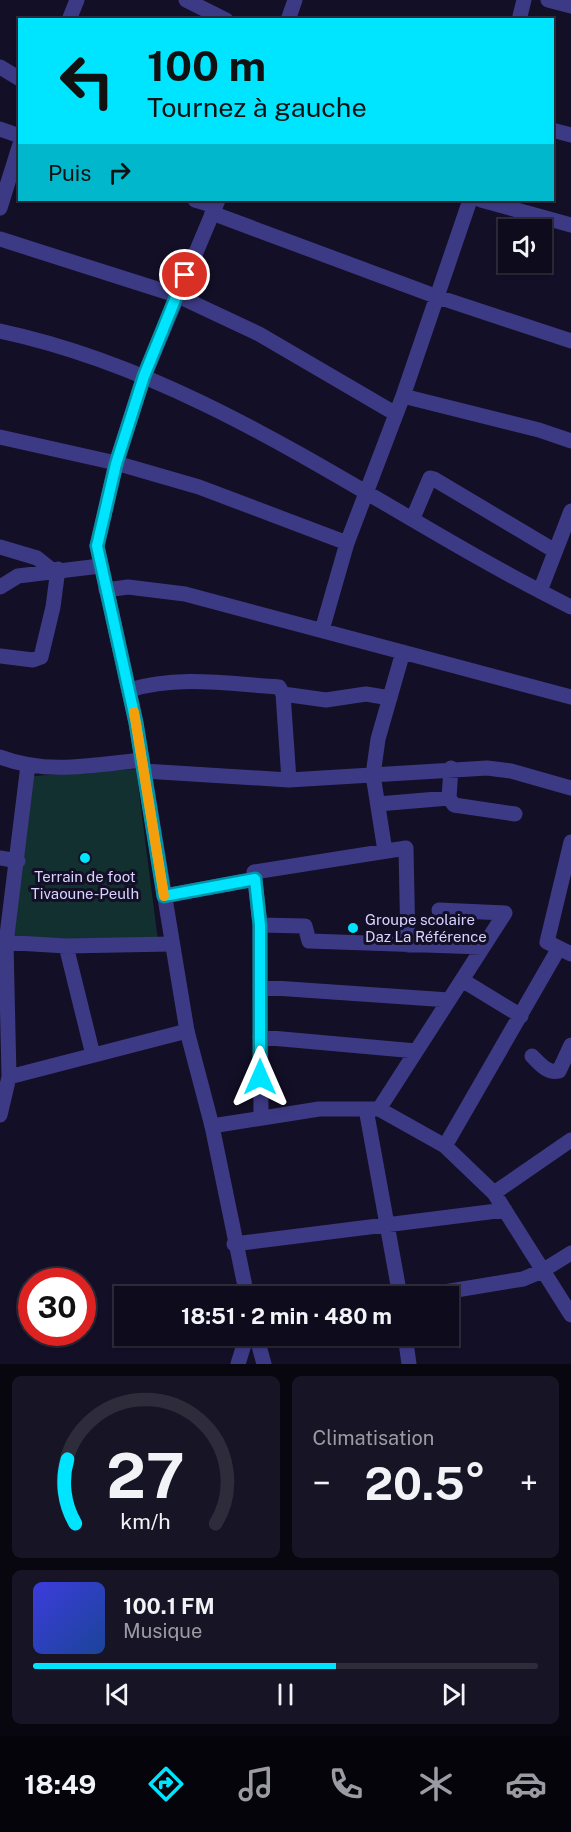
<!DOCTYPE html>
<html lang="fr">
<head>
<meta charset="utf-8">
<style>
	:root { --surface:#0e0b1c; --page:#171425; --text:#f1f3f6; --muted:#9b9ba3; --line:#2e2b3b; --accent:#00e5ff }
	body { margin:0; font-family:"Public Sans",sans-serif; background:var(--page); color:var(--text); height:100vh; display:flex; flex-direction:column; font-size:22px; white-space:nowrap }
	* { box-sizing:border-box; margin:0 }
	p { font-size:20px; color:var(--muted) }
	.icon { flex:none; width:33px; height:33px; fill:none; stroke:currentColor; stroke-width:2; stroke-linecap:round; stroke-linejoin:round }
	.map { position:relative; height:1364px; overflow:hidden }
	.sheet { display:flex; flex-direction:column; gap:12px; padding:12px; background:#08060f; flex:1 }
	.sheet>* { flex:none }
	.banner { position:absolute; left:18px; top:18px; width:536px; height:183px; border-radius:0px; box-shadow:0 2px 4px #0004,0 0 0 2px var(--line); background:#00e5ff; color:#111; overflow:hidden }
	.tools { position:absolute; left:498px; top:219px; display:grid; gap:12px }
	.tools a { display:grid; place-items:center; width:54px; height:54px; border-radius:0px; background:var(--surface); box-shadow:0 2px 4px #0004,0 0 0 2px var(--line); font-size:30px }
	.speed { position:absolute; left:18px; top:1268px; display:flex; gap:12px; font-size:30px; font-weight:700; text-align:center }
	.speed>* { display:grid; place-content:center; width:78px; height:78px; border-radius:50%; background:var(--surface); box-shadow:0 2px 4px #0004,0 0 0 2px var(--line); line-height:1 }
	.speed .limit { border:9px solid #d22; background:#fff; color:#111 }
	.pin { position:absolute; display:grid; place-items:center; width:51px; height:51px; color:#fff; margin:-26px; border:3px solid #fff; border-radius:50%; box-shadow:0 2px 6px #0007 }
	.me { position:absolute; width:66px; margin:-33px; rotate:0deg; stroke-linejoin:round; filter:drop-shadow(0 0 4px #0008) }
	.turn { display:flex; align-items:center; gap:21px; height:126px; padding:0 30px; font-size:27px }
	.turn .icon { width:78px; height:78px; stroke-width:2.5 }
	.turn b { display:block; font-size:42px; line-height:51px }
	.then { display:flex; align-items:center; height:57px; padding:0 30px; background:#0003; gap:12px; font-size:22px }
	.big { font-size:45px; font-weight:700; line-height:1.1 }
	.sheet .card { flex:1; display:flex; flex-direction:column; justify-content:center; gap:9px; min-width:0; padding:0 21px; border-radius:9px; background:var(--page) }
	.sheet .dial { align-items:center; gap:0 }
	.dial svg { height:156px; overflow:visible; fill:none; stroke:var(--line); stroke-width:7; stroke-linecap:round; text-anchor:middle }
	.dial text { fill:var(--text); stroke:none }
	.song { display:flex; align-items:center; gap:18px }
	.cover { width:72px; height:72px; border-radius:9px; background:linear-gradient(135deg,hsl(240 70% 55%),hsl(220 70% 35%)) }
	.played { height:6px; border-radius:3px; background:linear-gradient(90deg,var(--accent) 60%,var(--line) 60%) }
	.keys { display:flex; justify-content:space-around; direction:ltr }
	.heat { display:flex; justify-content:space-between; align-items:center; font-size:33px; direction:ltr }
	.sheet .tiles { flex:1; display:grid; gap:12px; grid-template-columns:1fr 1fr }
	.card:last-child { grid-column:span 2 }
	.trip { position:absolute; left:114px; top:1286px; width:345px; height:60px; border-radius:0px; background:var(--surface); box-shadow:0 2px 4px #0004,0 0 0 2px var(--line); font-weight:700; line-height:60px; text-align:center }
	.menu { display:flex; height:96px; justify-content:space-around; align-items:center; background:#06040b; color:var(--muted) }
	.menu .icon { width:42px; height:42px }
	.menu .on { color:var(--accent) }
	.menu b { font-size:27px; color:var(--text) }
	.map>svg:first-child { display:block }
	.green { fill:#12302f }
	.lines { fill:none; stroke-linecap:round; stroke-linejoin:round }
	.minor { stroke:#3d3a85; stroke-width:15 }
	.tertiary { stroke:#3d3a85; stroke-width:15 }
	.route-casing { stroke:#0095a6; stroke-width:15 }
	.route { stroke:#00e5ff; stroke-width:10 }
	.slow { stroke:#f59e0b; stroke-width:10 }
	.poi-dot { fill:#00e5ff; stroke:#130f26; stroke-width:2 }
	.labels { text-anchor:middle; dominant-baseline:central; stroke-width:6; stroke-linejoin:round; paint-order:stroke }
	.poi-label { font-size:15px; fill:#d9d4ff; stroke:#130f26 }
</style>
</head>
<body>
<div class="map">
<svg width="571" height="1364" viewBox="0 0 571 1364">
	<rect width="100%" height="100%" fill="#130f26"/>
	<!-- green -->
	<path class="green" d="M136 769 158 941 13 940 33 776Z"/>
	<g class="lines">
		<!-- minor -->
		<path class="minor" d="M186 0 226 20
			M548 0 571 6
			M69 20 77 0
			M519 20 524 0
			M0 67 20 79
			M0 129 20 136
			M552 130 571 135
			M195 200 215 206
			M481 200 571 225
			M0 208 20 144
			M212 213 435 296 571 341
			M0 239 176 295 259 334 396 414
			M0 331C211 376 381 513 571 607
			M403 396 539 430 571 441
			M0 437 116 463 199 487 347 543
			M413 518 430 478 434 479 555 551
			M0 547 37 558 52 570
			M0 587 18 576 100 566
			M106 590 128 587 185 594 571 697
			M540 591 571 511
			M322 630 347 543 403 396 470 200
			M0 656 33 660 41 657 53 607 58 569
			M130 690C177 675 230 684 279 687L283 694 289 780
			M283 694 326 700 366 694 390 698
			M0 757C47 775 94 765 142 760
			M451 768 449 798 454 805 515 814
			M144 771 289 780 487 768 511 771 571 788
			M378 804 449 798
			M571 842 547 942 571 954
			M385 851 373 775 378 739 403 652
			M0 858 18 861
			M164 896 255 879
			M439 910 505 913
			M260 925 305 926 309 941 483 947
			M0 942 66 946 171 944
			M66 946 93 1055
			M462 980 521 1016
			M260 987 449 1000
			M260 1037 416 1051
			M532 1056C540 1064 548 1074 559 1071L571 1045
			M9 1077 187 1031
			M366 1109 400 1296
			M379 1109 505 913
			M0 1115 9 1077 6 943 28 765
			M261 1117 260 925 254 872 406 848 408 945
			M212 1126 319 1109H379L445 1146 494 1193 571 1315
			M445 1146 559 948
			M494 1193 571 1140
			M234 1244 505 1210
			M420 1296 523 1279 542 1271 571 1253
			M405 1335 409 1364
			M238 1364 247 1335"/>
		<!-- tertiary -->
		<path class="tertiary" d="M288 20 295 0
			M218 200 144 376 116 463 97 546 136 723 187 1031 212 1126 247 1296
			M256 1335 264 1364"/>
	</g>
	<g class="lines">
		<!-- route casing -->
		<g class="route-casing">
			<path id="route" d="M185 275 144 376 116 464 97 546 136 723 164 896 255 879 260 925V1077"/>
		</g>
		<!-- route -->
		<use href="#route" class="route"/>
		<!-- slow -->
		<path class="slow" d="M134 712 164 896"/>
	</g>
	<!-- markers -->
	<g class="poi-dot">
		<circle cx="85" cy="858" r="6"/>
		<circle cx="353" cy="928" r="6"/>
	</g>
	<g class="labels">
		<!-- poi labels -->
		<g class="poi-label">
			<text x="85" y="876">Terrain de foot<tspan x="85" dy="17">Tivaoune-Peulh</tspan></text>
			<text x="365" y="919" text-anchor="start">Groupe scolaire<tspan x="365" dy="17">Daz La Référence</tspan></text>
		</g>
	</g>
</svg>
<div class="tools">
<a><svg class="icon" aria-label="sound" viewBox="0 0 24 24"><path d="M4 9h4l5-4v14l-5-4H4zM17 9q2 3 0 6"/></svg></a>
</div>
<div class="speed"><div class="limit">30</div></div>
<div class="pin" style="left:185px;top:275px;background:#d93025"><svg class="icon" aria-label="arrive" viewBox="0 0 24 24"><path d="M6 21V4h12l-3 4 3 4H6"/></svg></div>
<svg class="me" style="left:260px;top:1077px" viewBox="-20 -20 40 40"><path d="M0-17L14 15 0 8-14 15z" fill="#00e5ff" stroke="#fff" stroke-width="4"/></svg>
<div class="trip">18:51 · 2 min · 480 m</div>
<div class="banner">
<div class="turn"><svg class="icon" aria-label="left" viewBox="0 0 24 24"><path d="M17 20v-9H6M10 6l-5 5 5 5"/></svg><div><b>100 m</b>Tournez à gauche</div></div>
<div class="then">Puis<svg class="icon" aria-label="right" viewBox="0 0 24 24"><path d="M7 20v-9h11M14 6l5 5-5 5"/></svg></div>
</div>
</div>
<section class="sheet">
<div class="tiles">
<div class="card dial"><svg viewBox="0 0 100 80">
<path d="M14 69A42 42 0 1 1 86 69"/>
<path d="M14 69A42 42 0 0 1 10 36" stroke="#00e5ff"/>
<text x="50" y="56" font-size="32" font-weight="700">27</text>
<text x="50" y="72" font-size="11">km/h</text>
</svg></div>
<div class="card"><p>Climatisation</p>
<div class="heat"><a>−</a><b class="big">20.5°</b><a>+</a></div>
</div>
<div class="card">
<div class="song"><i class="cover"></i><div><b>100.1 FM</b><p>Musique</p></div></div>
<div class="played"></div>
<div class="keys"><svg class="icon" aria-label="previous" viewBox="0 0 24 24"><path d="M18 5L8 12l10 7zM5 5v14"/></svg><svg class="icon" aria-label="pause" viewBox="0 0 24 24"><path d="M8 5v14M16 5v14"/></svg><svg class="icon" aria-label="next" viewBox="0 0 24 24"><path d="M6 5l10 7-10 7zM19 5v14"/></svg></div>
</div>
</div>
</section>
<nav class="menu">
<b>18:49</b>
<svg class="icon on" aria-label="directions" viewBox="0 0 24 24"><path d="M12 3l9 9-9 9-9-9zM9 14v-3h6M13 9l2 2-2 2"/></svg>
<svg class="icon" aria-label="music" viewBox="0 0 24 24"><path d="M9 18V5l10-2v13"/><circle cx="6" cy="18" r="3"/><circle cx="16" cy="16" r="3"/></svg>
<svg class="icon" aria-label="phone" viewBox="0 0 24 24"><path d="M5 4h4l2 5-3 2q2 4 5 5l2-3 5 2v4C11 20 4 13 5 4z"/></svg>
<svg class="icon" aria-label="climate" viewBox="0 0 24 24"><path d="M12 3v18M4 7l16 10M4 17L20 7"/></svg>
<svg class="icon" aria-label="car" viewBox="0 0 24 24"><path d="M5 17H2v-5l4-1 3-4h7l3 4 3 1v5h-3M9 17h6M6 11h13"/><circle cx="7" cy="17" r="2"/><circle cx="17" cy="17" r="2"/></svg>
</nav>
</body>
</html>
